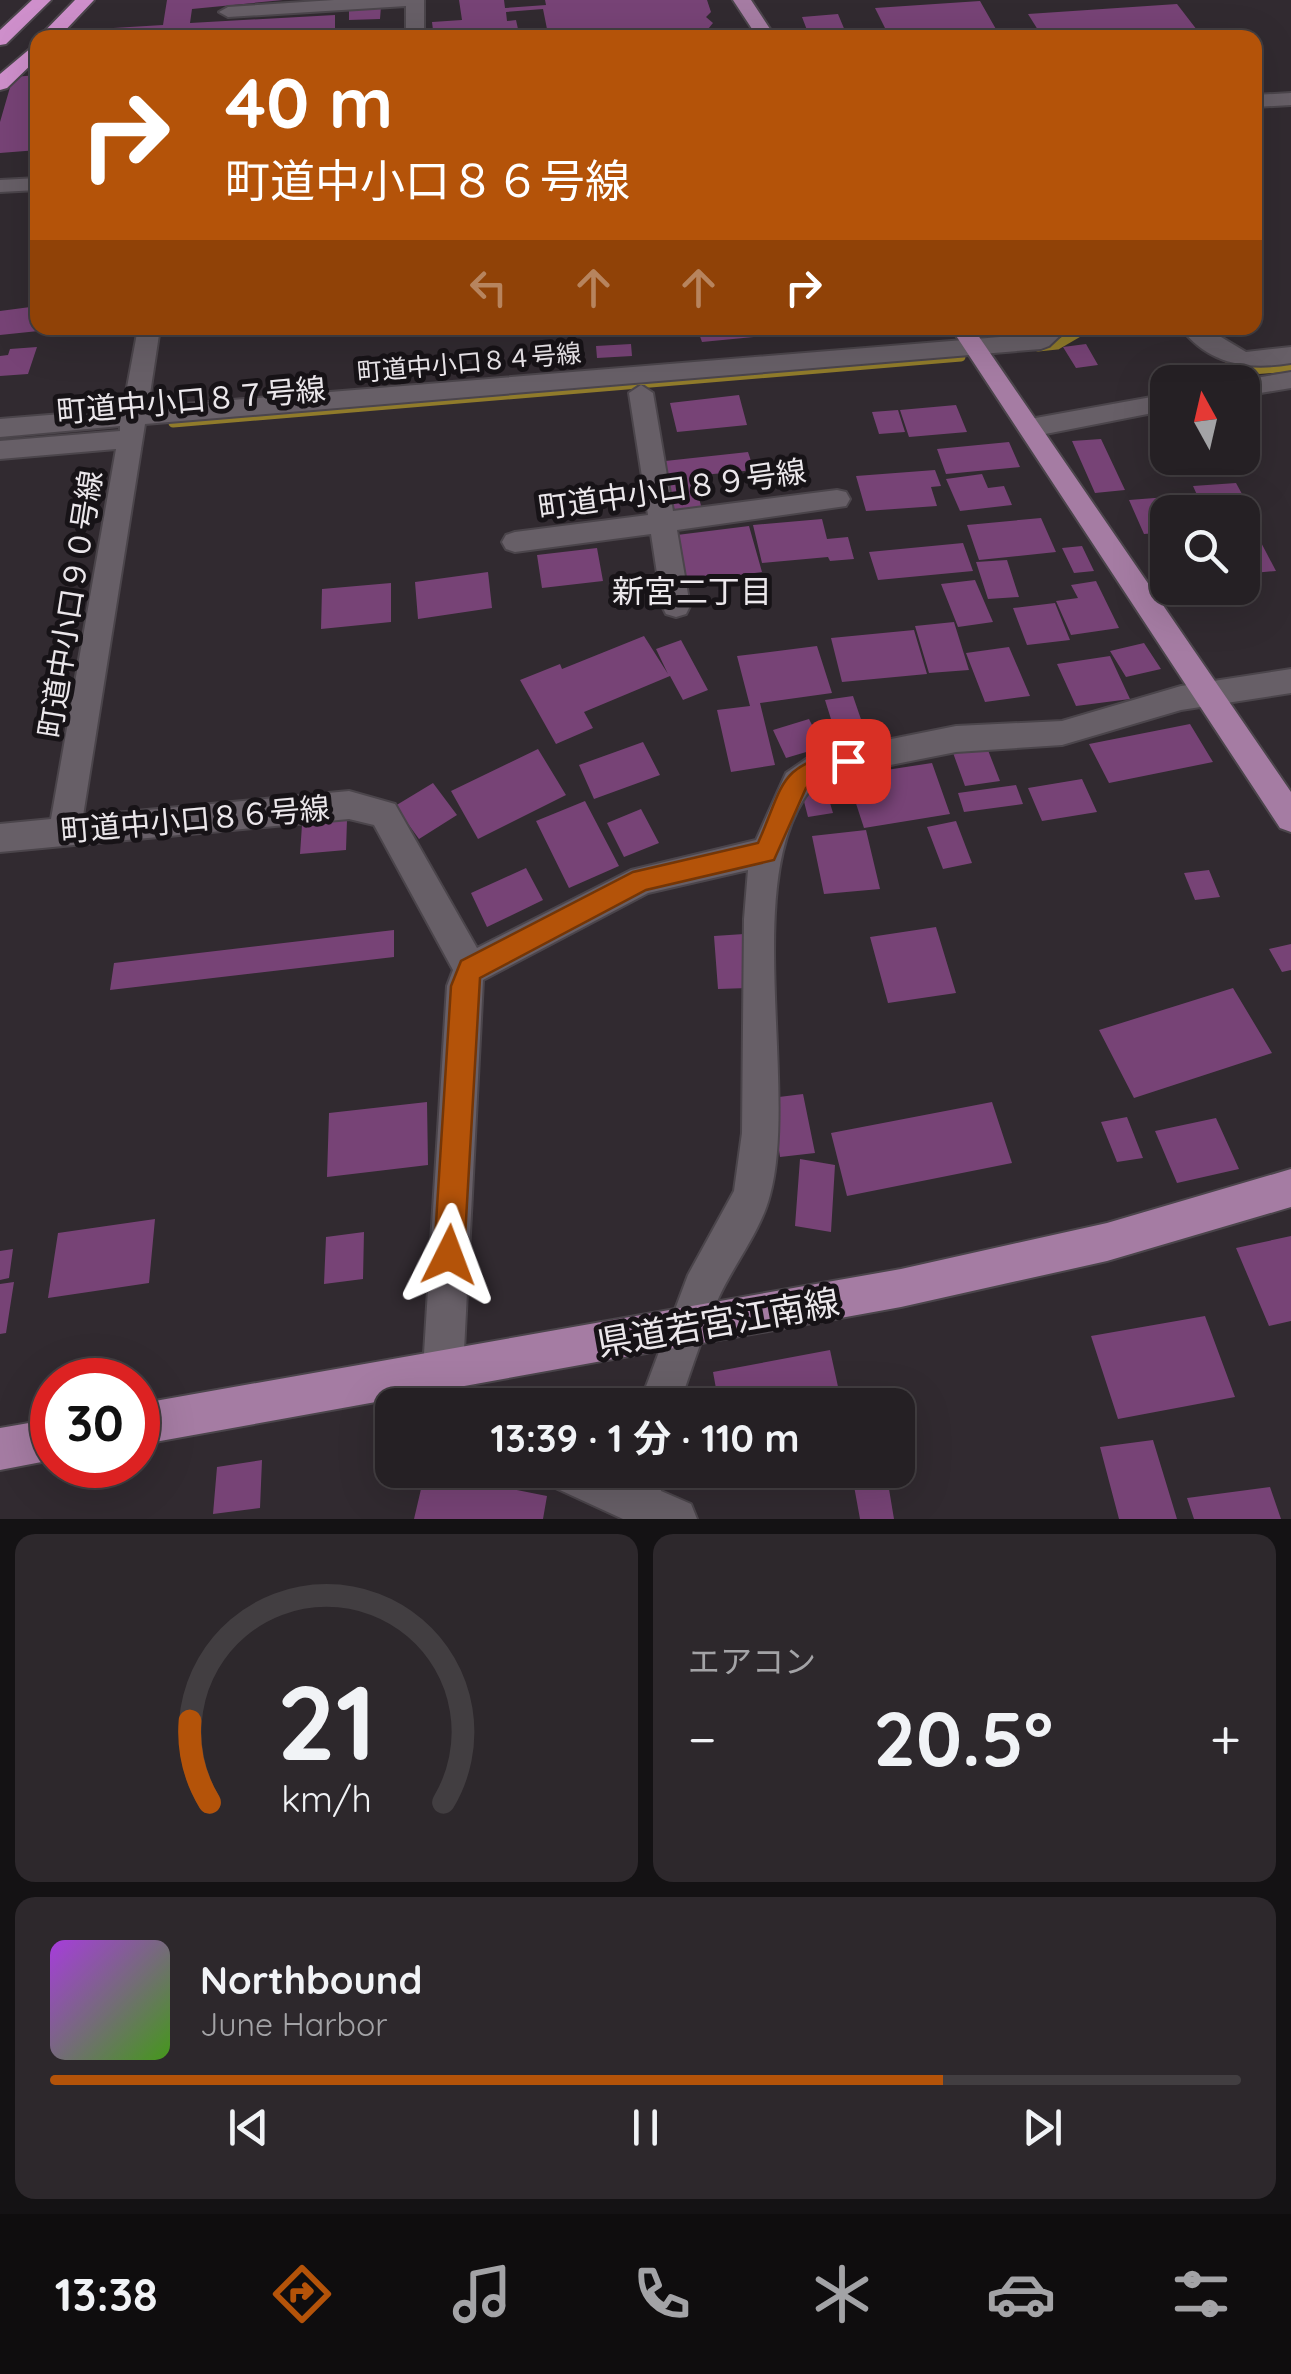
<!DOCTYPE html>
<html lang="ja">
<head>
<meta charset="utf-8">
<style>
	:root { --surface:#252024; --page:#2d282c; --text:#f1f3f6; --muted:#a3a3a6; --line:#423e41; --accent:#b45309 }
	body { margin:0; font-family:Quicksand,"Noto Sans JP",sans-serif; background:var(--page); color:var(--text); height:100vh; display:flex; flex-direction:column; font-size:38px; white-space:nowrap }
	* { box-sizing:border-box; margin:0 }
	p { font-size:32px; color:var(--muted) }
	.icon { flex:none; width:55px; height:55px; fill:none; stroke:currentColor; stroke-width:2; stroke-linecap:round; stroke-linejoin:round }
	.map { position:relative; height:1519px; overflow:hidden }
	.drawer { display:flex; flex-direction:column; gap:15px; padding:15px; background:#141214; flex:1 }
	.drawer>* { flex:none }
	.hud { position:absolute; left:30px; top:30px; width:1232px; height:305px; border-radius:20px; box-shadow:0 10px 40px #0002,0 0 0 2px var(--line); background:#b45309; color:#fff; overflow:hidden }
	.needle { width:65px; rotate:352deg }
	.tools { position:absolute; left:1150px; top:365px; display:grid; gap:20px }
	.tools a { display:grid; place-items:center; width:110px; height:110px; border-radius:20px; background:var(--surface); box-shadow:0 10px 40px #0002,0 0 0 2px var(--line); font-size:50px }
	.speed { position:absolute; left:30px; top:1358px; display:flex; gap:20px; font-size:50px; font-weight:700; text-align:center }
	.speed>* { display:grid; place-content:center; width:130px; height:130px; border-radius:50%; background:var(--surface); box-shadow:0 10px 40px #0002,0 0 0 2px var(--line); line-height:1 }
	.speed .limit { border:15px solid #d22; background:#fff; color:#111 }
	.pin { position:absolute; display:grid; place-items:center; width:85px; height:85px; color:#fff; margin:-42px; border-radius:20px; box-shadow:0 5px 15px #0006 }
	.me { position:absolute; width:110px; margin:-55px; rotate:3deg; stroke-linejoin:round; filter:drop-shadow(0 0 8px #0008) }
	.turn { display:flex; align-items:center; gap:35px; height:210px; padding:0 30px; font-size:45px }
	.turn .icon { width:130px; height:130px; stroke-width:2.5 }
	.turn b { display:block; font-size:70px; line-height:85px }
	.lanes { display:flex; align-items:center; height:95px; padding:0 30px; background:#0003; justify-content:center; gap:50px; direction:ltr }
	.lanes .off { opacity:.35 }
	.big { font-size:75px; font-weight:700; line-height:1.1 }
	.drawer .widget { flex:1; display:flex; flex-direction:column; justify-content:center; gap:15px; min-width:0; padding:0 35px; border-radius:20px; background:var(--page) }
	.drawer .dial { align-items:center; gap:0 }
	.dial svg { height:260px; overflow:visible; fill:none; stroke:var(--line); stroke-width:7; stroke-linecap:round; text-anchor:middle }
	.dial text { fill:var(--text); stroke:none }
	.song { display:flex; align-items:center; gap:30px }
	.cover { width:120px; height:120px; border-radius:15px; background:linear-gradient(135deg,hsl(280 70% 55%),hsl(100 70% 35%)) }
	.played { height:10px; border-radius:5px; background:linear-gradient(90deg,var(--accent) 75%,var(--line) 75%) }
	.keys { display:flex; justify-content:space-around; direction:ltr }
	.heat { display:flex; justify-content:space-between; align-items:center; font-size:55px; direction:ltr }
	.drawer .tiles { flex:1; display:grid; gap:15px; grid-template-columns:1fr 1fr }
	.widget:last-child { grid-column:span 2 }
	.trip { position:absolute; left:375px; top:1388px; width:540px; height:100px; border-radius:20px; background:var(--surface); box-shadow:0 10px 40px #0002,0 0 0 2px var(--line); font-weight:700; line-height:100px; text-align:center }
	.tabs { display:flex; height:160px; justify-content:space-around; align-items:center; background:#0f0d0e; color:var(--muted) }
	.tabs .icon { width:70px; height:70px }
	.tabs .on { color:var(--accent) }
	.tabs b { font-size:45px; color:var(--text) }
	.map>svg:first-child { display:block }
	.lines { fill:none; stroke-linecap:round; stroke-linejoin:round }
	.stream { stroke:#907b2b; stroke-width:9 }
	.building { fill:#774376 }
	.minor-casing { stroke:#4b454b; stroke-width:4 }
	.major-casing { stroke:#4b454b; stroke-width:4 }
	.highway-casing { stroke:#4b454b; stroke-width:4 }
	.minor { fill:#675f67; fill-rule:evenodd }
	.major { fill:#a57ca3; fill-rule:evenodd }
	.highway { fill:#ce8fcb; fill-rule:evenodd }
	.route { fill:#b45309; stroke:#753606; stroke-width:2.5 }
	.labels { text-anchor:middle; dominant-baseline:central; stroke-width:10; stroke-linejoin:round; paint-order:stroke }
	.far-street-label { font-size:25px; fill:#ebe7eb; stroke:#171317 }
	.street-label { font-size:30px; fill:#ebe7eb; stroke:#171317 }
	.neighbourhood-label { font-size:32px; fill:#ebe7eb; stroke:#171317 }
	.near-street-label { font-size:35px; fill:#ebe7eb; stroke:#171317 }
</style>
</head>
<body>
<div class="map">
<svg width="1291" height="1519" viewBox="0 0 1291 1519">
	<rect width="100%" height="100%" fill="#312a30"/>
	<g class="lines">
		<!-- stream -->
		<path class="stream" d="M1038 347 1057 345 1081 331 1135 328
			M1216 353 1252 370 1291 367
			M173 423 961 357"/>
	</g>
	<!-- building -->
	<path class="building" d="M167 0H283L192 9 190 23 335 15V38H79L80 30 163 25Z
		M459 0H504L505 8 546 5 545 0H707L711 12 706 17 713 23 708 29 711 32 690 33 691 38H581L579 29H547L543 9 506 12 507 21 516 20 520 38H434L432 22 462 20Z
		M980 1 1001 38H890L875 8Z
		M1177 4 1197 30 1043 38 1028 14Z
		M381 6 380 19 349 20V7Z
		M838 14 848 38H810L802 17Z
		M38 75V150L0 153V122L13 77Z
		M38 306V328L48 330 0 335V311Z
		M697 328H761L764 336 702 342Z
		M631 344 632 356 597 358 596 346Z
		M1086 344 1098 365 1076 368 1063 347Z
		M37 347 28 374 0 376V356L8 355 10 349Z
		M739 395 747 425 677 432 670 403Z
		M956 405 967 432 909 437 900 410Z
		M898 410 905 432 879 434 872 412Z
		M1101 439 1125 490 1095 493 1072 441Z
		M1009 442 1020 467 946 474 937 449Z
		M748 452 754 470 693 476 703 513 669 517 656 462Z
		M935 470 941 486 931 487 937 506 866 511 856 476Z
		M982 474 988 488 1004 486 1012 505 960 511 946 479Z
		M1236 483 1247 503 1202 506 1193 486Z
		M1193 495 1202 512H1168V532L1144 534 1129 500Z
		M1242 505 1245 512 1276 571 1242 574V512H1206L1204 508Z
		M1041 518 1056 552 979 560 967 525Z
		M822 519 827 539 848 537 854 559 830 561 828 557 762 563 753 525Z
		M749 526 762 572 687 582 677 535Z
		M963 543 973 571 878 580 869 552Z
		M1082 546 1094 571 1074 573 1062 548Z
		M597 548 603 581 542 588 537 555Z
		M1007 560 1019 597 988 599 976 562Z
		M488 572 492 608 418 619 415 582Z
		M975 580 993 622 958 627 941 584Z
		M1096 581 1119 628 1071 635 1056 601 1078 598 1071 585Z
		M391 583V622L321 629 322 589Z
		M1055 603 1070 640 1027 645 1013 608Z
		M954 622 969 670 929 673 915 626Z
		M914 630 927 674 842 682 831 638Z
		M644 636 668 674 656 649 681 640 708 690 683 700 670 676 584 712 593 728 556 744 520 680 560 664 562 669Z
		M1144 643 1161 669 1126 677 1110 651Z
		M817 646 832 693 760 703 775 765 731 772 717 710 750 706 737 656Z
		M1009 647 1030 696 985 702 966 653Z
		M1110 656 1130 699 1076 706 1057 664Z
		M853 696 865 731 836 735 825 700Z
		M809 719 823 747 786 758 773 730Z
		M1190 724 1213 762 1109 783 1089 744Z
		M643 742 660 775 594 799 579 765Z
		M986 745 1000 781 965 786 952 750Z
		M538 749 566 795 478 839 451 791Z
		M932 763 950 814 864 828 847 776Z
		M1082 779 1097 812 1042 821 1028 788Z
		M433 783 457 815 419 839 395 806Z
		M824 783 833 813 808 817 800 786Z
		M1016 785 1023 804 964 812 958 793Z
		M585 801 619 866 569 888 536 821Z
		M641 809 659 843 624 857 607 823Z
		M347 820 346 850 300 854 302 825Z
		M956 821 972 863 943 869 927 827Z
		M866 830 880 889 824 894 812 836Z
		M526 868 543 900 487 927 471 893Z
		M1209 870 1220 897 1195 900 1184 873Z
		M936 927 956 993 888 1003 870 937Z
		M394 930V957L110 990 114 963Z
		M744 934 748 988 718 989 714 936Z
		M1291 944V970L1282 972 1269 949Z
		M1233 988 1272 1053 1134 1098 1099 1030Z
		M803 1094 815 1153 780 1157 771 1098Z
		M427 1102 428 1165 327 1177 329 1113Z
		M992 1102 1012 1163 847 1196 831 1133Z
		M1127 1117 1143 1158 1117 1162 1101 1122Z
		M1216 1118 1239 1169 1177 1183 1155 1131Z
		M800 1159 835 1165 831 1232 795 1226Z
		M155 1219 149 1283 48 1298 58 1233Z
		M364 1232 363 1279 324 1284 326 1237Z
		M1291 1236V1321L1269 1326 1236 1248Z
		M13 1249 9 1278 0 1280V1251Z
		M14 1282 6 1333 0 1334V1284Z
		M1205 1316 1235 1397 1118 1419 1091 1336Z
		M830 1350 842 1405H719L713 1372Z
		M1153 1440 1177 1519H1119L1100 1447Z
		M262 1460 260 1508 213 1514 217 1467Z
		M730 1470H773V1472L731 1480Z
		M886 1471 894 1519H860L852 1475Z
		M425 1472 547 1496 543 1519H414Z
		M1270 1487 1281 1519H1194L1187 1498Z"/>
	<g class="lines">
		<!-- minor casing -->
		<g class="minor-casing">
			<path id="minor" d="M334 0H424V38H406V6L228 17 219 12 228 7Z
				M1291 93V105L1255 107V95Z
				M38 178V190L0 192V180Z
				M138 328H160L148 407 1035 334 1043 328H1068L1049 346 1041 349 145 424 83 816 349 791 395 804 477 948 631 870 756 840 786 773 812 755 956 726 1062 721 1181 686 1291 669V693L1181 710 1062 745 956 752 820 779C735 860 800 1085 770 1195 761 1231 734 1264 719 1297 703 1332 692 1369 679 1405H639L688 1275 734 1191 742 1133 744 919 748 870 648 893 483 980 463 1370V1393L468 1405H426L423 1370 447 986 453 970 374 825 349 819 0 852V824L51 819 116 449 0 459V441L120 431V426L0 437V419L123 409Z
				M1181 328H1206L1246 352 1291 347V363C1248 370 1209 365 1181 328Z
				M1291 372V388L1242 396V382H1233Z
				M641 385 653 393 673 511 837 490 846 492 850 499 846 506 677 530 690 606 686 614 676 617 666 614 662 606 651 534 515 552 506 549 502 542 506 535 515 532 648 515 629 393Z
				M1168 394V410L1030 437 1018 428 1030 419Z
				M543 1470H658L661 1491 691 1504 697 1519H623L549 1485Z"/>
		</g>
		<!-- major casing -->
		<g class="major-casing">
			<path id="major" d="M733 0H751L776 38H758Z
				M951 328H973L1291 792V832L1280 828Z
				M1291 1169V1207L1107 1261 901 1307 138 1445V1404L901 1269 1107 1223Z
				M52 1419V1460L0 1470V1428Z"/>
		</g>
		<!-- highway casing -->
		<g class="highway-casing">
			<path id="highway" d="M32 0H51L6 44 0 45V30Z
				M75 0H94L58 38H38Z
				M38 42V58L7 88 0 90V74Z"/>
		</g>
		<!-- minor -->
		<use href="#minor" class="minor"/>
		<!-- major -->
		<use href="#major" class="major"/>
		<!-- highway -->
		<use href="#highway" class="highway"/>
	</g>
	<!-- route -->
	<path class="route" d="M848 751 856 754 859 761 856 768 818 777 806 788 774 860 646 890 480 978 464 1255 459 1265 449 1270 439 1265 434 1255 451 986 461 961 633 872 758 843C785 782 777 765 848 751Z"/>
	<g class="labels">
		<!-- far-street labels -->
		<g class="far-street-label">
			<text transform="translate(469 362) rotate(-5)">町道中小口８４号線</text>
		</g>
		<!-- street labels -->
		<g class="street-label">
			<text transform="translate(191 400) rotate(-5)">町道中小口８７号線</text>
			<text transform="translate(672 489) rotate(-8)">町道中小口８９号線</text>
			<text transform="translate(70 604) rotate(-81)">町道中小口９０号線</text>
			<text transform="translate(195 819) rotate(-5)">町道中小口８６号線</text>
		</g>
		<!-- neighbourhood labels -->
		<g class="neighbourhood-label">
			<text x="692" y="591">新宮二丁目</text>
		</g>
		<!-- near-street labels -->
		<g class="near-street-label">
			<text transform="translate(718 1322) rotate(-10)">県道若宮江南線</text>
		</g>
	</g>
</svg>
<div class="tools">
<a><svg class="needle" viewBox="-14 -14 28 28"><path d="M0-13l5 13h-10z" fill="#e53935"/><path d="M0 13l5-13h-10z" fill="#a3a3a6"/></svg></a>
<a><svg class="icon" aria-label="search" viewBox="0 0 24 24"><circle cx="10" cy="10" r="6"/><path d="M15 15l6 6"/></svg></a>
</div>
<div class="speed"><div class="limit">30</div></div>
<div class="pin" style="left:848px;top:761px;background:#d93025"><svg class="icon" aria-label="arrive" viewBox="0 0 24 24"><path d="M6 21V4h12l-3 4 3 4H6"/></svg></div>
<svg class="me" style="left:449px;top:1255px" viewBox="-20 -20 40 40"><path d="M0-17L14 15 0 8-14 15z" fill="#b45309" stroke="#fff" stroke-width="4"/></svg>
<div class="trip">13:39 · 1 分 · 110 m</div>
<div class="hud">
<div class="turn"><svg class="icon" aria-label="right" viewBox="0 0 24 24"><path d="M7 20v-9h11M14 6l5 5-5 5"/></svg><div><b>40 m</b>町道中小口８６号線</div></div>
<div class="lanes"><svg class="icon off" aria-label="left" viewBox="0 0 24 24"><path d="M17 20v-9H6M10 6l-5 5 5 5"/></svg><svg class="icon off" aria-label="ahead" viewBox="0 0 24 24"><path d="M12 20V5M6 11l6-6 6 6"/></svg><svg class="icon off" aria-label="ahead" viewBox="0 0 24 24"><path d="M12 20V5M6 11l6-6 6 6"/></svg><svg class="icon" aria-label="right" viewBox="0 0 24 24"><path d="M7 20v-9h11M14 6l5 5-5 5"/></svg></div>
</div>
</div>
<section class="drawer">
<div class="tiles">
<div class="widget dial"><svg viewBox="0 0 100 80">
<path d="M14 69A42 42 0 1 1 86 69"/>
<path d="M14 69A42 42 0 0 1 8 44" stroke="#b45309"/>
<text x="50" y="56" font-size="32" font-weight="700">21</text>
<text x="50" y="72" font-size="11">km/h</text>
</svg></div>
<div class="widget"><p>エアコン</p>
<div class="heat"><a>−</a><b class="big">20.5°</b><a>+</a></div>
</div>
<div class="widget">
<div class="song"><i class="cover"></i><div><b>Northbound</b><p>June Harbor</p></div></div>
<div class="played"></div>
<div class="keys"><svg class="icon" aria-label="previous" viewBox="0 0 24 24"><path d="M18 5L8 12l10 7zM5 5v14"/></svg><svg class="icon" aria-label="pause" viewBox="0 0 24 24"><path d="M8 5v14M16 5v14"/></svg><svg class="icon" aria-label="next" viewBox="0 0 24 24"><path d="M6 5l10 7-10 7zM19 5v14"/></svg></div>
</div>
</div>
</section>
<nav class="tabs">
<b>13:38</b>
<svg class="icon on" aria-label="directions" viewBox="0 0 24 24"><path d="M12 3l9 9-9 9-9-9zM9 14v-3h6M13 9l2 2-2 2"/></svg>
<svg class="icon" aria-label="music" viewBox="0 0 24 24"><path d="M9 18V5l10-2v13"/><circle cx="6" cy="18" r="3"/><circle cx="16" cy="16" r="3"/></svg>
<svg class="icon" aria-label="phone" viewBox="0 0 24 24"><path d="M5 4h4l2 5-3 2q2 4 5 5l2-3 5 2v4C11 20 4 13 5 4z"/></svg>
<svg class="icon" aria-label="climate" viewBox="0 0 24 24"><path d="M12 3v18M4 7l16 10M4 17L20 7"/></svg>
<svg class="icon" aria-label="car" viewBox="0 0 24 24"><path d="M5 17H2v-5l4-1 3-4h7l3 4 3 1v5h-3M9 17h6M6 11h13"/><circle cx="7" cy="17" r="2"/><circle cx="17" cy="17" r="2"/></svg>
<svg class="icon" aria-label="filters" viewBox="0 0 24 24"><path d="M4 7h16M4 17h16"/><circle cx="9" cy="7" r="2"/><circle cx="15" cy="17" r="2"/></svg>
</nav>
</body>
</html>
